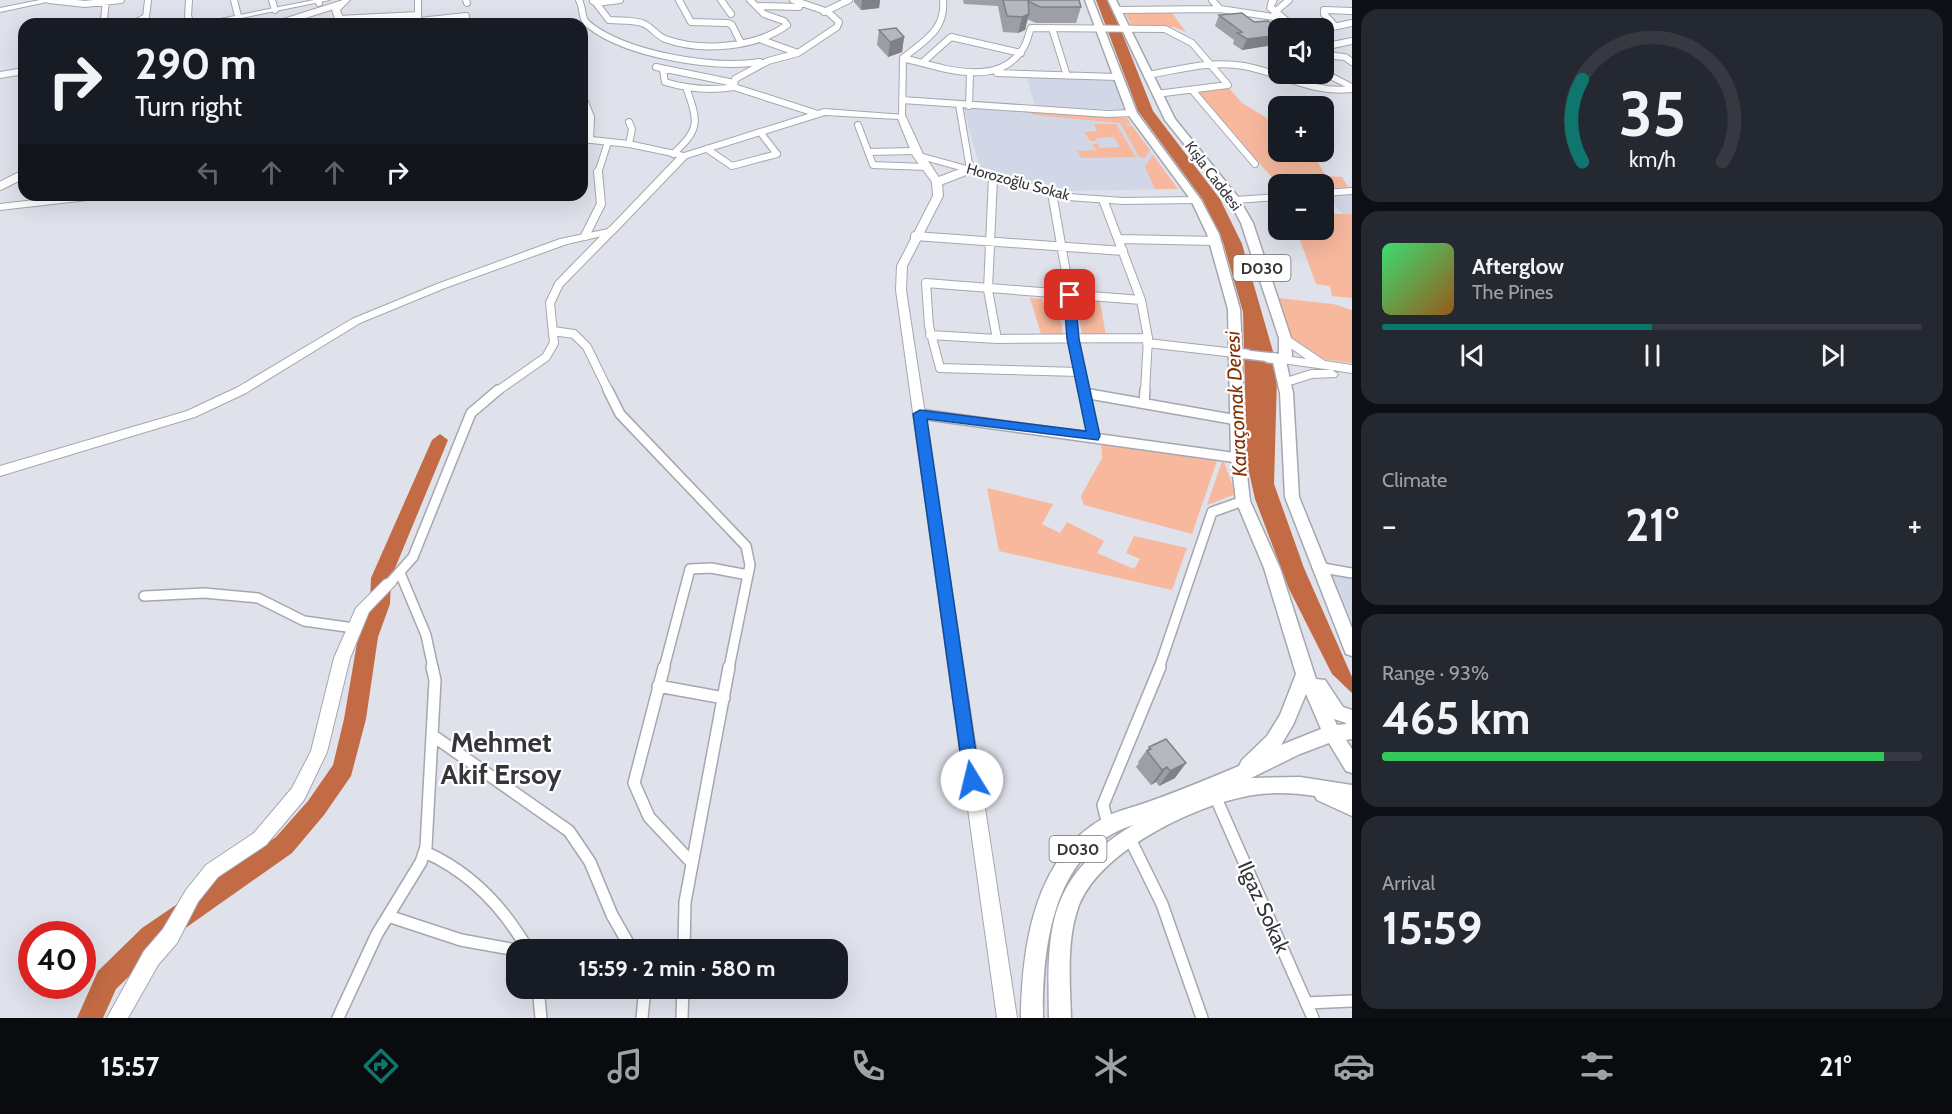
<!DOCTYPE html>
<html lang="en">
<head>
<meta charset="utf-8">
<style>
	:root { --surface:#171b24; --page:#242831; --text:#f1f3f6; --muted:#9ea1a6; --line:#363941; --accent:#0f766e }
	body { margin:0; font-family:Cabin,sans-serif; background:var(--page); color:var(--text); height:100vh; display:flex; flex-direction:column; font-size:22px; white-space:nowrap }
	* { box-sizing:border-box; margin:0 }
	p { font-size:20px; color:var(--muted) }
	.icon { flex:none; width:33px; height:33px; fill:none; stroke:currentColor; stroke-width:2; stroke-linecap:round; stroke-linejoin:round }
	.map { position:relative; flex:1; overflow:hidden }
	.drawer { display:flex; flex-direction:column; gap:9px; padding:9px; background:#0d0f14; width:600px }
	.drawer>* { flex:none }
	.top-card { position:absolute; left:18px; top:18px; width:570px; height:183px; border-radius:18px; box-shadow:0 6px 24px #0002; background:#171b24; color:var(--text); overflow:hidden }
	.fabs { position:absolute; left:1268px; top:18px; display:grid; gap:12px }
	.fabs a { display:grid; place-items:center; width:66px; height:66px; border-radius:12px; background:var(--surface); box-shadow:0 6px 24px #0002; font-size:30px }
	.speed { position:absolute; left:18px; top:921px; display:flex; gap:12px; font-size:30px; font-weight:700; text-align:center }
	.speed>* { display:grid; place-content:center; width:78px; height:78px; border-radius:50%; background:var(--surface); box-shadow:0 6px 24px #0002; line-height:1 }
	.speed .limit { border:9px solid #d22; background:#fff; color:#111 }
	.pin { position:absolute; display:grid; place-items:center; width:51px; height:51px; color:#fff; margin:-26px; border-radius:12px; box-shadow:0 3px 9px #0006 }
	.me { position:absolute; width:66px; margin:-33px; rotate:351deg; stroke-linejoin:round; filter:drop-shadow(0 0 4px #0008) }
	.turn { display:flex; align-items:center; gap:21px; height:126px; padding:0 18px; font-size:27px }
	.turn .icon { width:78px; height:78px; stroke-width:2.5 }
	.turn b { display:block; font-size:42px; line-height:51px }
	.lanes { display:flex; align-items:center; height:57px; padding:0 18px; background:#0003; justify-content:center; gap:30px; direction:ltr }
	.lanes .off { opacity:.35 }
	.big { font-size:45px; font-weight:700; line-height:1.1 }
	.drawer .tile { flex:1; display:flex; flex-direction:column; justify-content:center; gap:9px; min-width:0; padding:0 21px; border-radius:18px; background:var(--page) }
	.drawer .dial { align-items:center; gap:0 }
	.dial svg { height:156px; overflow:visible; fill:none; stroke:var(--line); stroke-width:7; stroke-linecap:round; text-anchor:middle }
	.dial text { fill:var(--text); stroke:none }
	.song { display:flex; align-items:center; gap:18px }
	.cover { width:72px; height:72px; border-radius:9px; background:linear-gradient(135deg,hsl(140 70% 55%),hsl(30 70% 35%)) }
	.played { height:6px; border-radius:3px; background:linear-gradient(90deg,var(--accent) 50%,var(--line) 50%) }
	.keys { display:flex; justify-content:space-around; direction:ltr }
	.heat { display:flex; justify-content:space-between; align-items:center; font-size:33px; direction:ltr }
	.charge { height:9px; border-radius:4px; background:linear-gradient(90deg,#34c759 93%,var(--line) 0) }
	.trip { position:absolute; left:506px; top:939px; width:342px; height:60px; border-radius:18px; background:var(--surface); box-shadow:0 6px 24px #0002; font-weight:700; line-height:60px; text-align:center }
	.tabs { display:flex; height:96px; justify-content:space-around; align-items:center; background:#090b0e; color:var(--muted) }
	.tabs .icon { width:42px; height:42px }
	.tabs .selected { color:var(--accent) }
	.tabs b { font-size:27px; color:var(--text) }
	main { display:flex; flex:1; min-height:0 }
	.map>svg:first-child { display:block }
	.built { fill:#d2d7e7 }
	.green { fill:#f7b89e }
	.water { fill:#c36b45 }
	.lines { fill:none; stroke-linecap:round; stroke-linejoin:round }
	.river { fill:#c36b45; fill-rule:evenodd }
	.street-far3-casing { stroke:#a5a7b0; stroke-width:8 }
	.street-far2-casing { stroke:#a5a7b0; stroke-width:10 }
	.street-far1-casing { stroke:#a5a7b0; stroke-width:12 }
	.street-casing { stroke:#a5a7b0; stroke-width:14 }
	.secondary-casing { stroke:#a5a7b0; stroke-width:2 }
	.primary-casing { stroke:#a5a7b0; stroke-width:3 }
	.highway-casing { stroke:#a5a7b0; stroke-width:3 }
	.street-far3 { stroke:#fff; stroke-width:6 }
	.street-far2 { stroke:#fff; stroke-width:8 }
	.street-far1 { stroke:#fff; stroke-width:9 }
	.street { stroke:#fff; stroke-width:11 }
	.secondary { fill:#fff; fill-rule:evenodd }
	.primary { fill:#fff; fill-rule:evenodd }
	.highway { fill:#fff; fill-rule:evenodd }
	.wall { fill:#9d9ea6 }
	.shaded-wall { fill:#7f8187 }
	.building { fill:#b6b8c1; stroke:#7f8187; stroke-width:1.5 }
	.route { fill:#1a73e8; stroke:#114b97; stroke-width:1.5 }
	.labels { text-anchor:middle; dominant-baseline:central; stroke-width:4.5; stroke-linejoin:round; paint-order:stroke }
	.far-street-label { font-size:15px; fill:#35363a; stroke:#fff }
	.shield { fill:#fff; stroke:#727275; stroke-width:1.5 }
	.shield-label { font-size:16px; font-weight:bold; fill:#35363a }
	.water-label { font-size:20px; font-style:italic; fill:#833105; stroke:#fff }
	.near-street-label { font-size:21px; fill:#35363a; stroke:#fff }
	.near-district-label { font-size:28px; font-weight:bold; fill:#35363a; stroke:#fff }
</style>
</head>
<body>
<main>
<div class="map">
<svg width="1352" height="1018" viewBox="0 0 1352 1018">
	<rect width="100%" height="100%" fill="#dfe2eb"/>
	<!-- built -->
	<path class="built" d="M1026 75 1113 79 1124 110 1035 106Z
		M963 107 1127 118 1178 189 1064 191 980 169Z
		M1352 194V214H1343L1324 195Z
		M1328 567 1352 570V621Z"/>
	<!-- green -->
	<path class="green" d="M1124 10H1170L1186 32 1174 27H1132Z
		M1228 87 1242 103 1278 125V152H1312L1326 176 1342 177 1348 187 1323 189V184H1278L1194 91Z
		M1028 112 1127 118 1131 124H1123L1132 126 1150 150 1145 158 1139 157 1120 123 1034 115Z
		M1094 124H1116L1136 157 1081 158 1077 151 1097 150 1092 144H1098L1100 148 1120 147 1114 137 1096 138 1097 141H1090L1084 132 1097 131Z
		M1153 155 1178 189H1155L1145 167Z
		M1323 201 1335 214H1352V298L1332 296 1330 286 1316 284 1297 232V230H1323Z
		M1030 298 1042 299 1045 307H1059L1063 335 1041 334Z
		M1278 298 1333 304 1352 310V363L1320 359 1291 339Z
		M1076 299 1100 301 1106 336 1082 335Z
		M1101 441 1218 458 1192 534 1084 505 1081 496 1102 458Z
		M1222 461 1224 462 1236 494 1207 505Z
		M987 488 1053 504 1042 524 1060 533 1067 522 1104 541 1097 553 1134 569 1140 559 1126 553 1134 536 1187 548 1172 590 999 551Z"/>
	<!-- water -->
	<path class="water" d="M1096 0H1109L1153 111 1220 199 1242 244 1274 355 1277 377 1274 484 1304 568 1352 677V693L1332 674 1289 589 1255 499 1247 463 1243 312 1223 242 1203 200 1138 111Z"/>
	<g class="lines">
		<!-- river -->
		<path class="river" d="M440 434 448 440 391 578 390 604 378 637 366 719 351 776 324 815 292 853 160 946 116 989 103 1018H77L98 971 142 928 276 837 308 801 333 765 344 719 358 637 370 604 371 578 432 440Z"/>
		<!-- street-far3 casing -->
		<g class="street-far3-casing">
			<path id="street-far3" d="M49 0 85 4 121 0
				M189 0 188 16 191 24
				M234 0 238 16
				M272 0 275 10
				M318 0 319 3
				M418 0V19
				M466 0 467 3
				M579 0C584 9 580 18 589 25 627 55 713 69 760 62
				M679 0 691 22 728 23 732 25 741 43
				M721 0 731 14
				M793 0 828 12 839 22 837 27 798 53 768 61 735 79 734 87 818 114
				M1212 0 1220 9
				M593 1 596 3 620 0
				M596 3 609 20C620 21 631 20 642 23 651 26 656 35 665 39 701 52 756 48 787 25L784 21 764 14 750 0
				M757 6 799 7
				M1118 10 1220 9 1281 18
				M824 12 849 0
				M1275 12 1289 0
				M339 19 418 15
				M104 20 106 0
				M133 24 146 17 148 0
				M277 24 340 4
				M392 24 466 16
				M1335 26 1324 14V10L1352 11
				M1295 27 1310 28
				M1052 28 1067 76
				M1323 29 1352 23
				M762 40 798 53
				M1323 47 1352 41
				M1323 55 1345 57 1352 62
				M903 58C939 67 996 89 1022 50 1027 44 1028 35 1031 28L1165 29 1192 43 1228 85 1156 94
				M923 62 951 37 1021 53
				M656 67 734 83
				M663 70 665 82C688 89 710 91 734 87
				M997 73 1117 77
				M1147 75C1178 70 1212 60 1244 66 1282 73 1312 94 1352 89
				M1192 90 1255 164
				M582 95 591 117 590 140
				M902 100 1108 114 1132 113
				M959 105 970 169 959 173
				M969 106 970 73
				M902 117 903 58C924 41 946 30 943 0
				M629 122 632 129 629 144
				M858 125 873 165 926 167
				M707 149 732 166 777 154 760 132
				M868 152 916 151
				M673 154C699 130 699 123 687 90
				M598 173 608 142"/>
		</g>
		<!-- street-far2 casing -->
		<g class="street-far2-casing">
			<path id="street-far2" d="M993 177 988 290 997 339
				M937 182 963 172
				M0 186 24 174
				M1052 193 1070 295 1073 339 1084 392
				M1104 202 1141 300 1148 338 1145 392
				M585 236 601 204 598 172
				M915 236 1123 251
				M1119 239 1215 241
				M553 331 574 334 587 347 609 392
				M930 335 997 339 1148 338
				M1147 343 1235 353
				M1079 372 940 368 929 326 926 283 1141 300
				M496 392 546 357 554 343 550 303 559 284 611 231"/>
		</g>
		<!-- street-far1 casing -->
		<g class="street-far1-casing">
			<path id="street-far1" d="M608 390 620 414 746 546 750 565 729 668
				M1084 390 1093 436
				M1084 393 1237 420
				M1144 403 1145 390
				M920 414 1238 458
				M1317 567 1352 573
				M400 573 426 635 433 668
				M389 584 413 557 471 413 498 390
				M144 596 204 593 258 598 304 621 354 628
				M664 668 690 569 711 568 748 575
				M1159 668 1212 512 1243 501"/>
		</g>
		<!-- street casing -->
		<g class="street-casing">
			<path id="street" d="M664 667 634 783 649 817 692 863
				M658 686 724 698
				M432 735 569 831 590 862 612 915 632 950
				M1215 796 1313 1018
				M1108 825 1103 805 1160 667
				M1129 837 1162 904 1202 1018
				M425 852C470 872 504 908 528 950
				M388 916 461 940 516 950
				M684 950 685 902 729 667
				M538 988 541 1018
				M1306 1003 1352 1001
				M338 1018 377 934 421 862 426 847 435 680 432 667
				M642 1018 645 988
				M682 1018 683 988"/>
		</g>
		<!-- secondary casing -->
		<g class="secondary-casing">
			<path id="secondary" d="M40 0H56L0 12V8Z
				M314 0H330L211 24H195Z
				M342 0H350L340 10 343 18 349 24H340L335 19 332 10Z
				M1269 0H1277L1274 6 1299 28H1291L1267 9Z
				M24 68V74L0 78V72Z
				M1323 69 1352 84V90L1320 74H1323Z
				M824 109 905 115 923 154 1068 194 1123 198 1196 197 1201 200 1196 203 1123 204 1068 200 928 161 942 182 943 196 907 266 906 290 1017 1018H997L896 290 897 266 933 196 932 182 913 156 898 119 825 115 687 158 615 233 567 244 445 288 360 323 246 393 195 417 0 476V466L187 411 238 387 352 319 437 284 560 239 608 229 677 157 629 147 582 142V136L629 141 684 153Z
				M1352 188V194L1323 196V190Z
				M1278 194V200L1235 203 1230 200 1235 197Z
				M79 195H110L105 198 0 210V204Z
				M1285 334 1325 361 1352 365V373L1332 370 1338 374 1336 377 1312 378 1287 386 1283 385 1281 382 1283 379 1311 370H1332L1275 362 1273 359 1275 356 1279 355 1306 359 1281 341 1279 338Z
				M389 578 394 580 396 584 369 612 350 658 327 752 304 800 266 845 218 877 198 902 177 943 158 965 128 1018H107L144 951 163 929 186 890 206 865 254 833 292 788 311 751 334 658 356 608 384 580Z"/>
		</g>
		<!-- primary casing -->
		<g class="primary-casing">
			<path id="primary" d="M1085 0H1093L1137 113 1201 200 1219 234 1240 309 1242 350 1279 354V338L1241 223 1229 200 1165 120 1108 0H1116L1175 119 1238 197 1253 223 1291 338 1292 356 1286 361 1293 393 1299 497 1352 628V656L1346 654 1344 649 1285 497 1280 393 1273 362 1242 358 1245 458 1250 501 1280 568 1316 679 1325 680 1343 707 1352 710V739L1346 740 1352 749V773L1346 771 1329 743 1300 754 1251 778 1300 777 1352 785V816L1317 800 1315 796C1297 793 1279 792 1261 794 1204 800 1102 848 1079 905 1066 940 1070 981 1071 1018H1049C1047 925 1048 877 1133 825 1053 850 1042 947 1043 1018H1021C1022 947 1034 858 1102 819 1115 811 1131 808 1145 803 1177 792 1208 779 1239 766L1242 760 1267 736 1280 715 1296 674 1264 568 1236 501 1231 458 1228 309 1207 234 1191 200 1127 113ZM1306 694 1321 729 1281 745 1293 725ZM1334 719 1346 723V724L1337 725Z"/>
		</g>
		<!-- highway casing -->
		<g class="highway-casing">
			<path id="highway" d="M1235 348 1249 350 1251 354 1243 359 1229 357 1227 353Z
				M1272 353 1285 355 1287 359 1279 364 1266 362 1264 358Z"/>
		</g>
		<!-- street-far3 -->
		<use href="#street-far3" class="street-far3"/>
		<!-- street-far2 -->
		<use href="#street-far2" class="street-far2"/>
		<!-- street-far1 -->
		<use href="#street-far1" class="street-far1"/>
		<!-- street -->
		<use href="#street" class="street"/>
		<!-- secondary -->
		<use href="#secondary" class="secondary"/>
		<!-- primary -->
		<use href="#primary" class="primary"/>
		<!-- highway -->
		<use href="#highway" class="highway"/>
	</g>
	<!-- wall -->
	<path class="wall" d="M854 0H880L879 8 861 10 854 2Z
		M963 0H1079L1081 7 1076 23H1036L1027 19 1025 30 1018 33 1003 32 998 6 964 4Z
		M1219 15 1278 29V53H1276L1267 46 1242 50 1233 44 1234 40 1215 26Z
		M879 30 904 37 902 52 888 57 877 45Z
		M1166 739 1175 778 1159 786 1156 782 1151 785 1136 767 1139 763 1138 762 1149 747Z"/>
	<!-- shaded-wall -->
	<path class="shaded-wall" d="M862 0H880L879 8 861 10Z
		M1029 14 1025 30 1018 33 1022 17Z
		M1272 36 1267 46 1242 50 1247 39Z
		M904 37 902 52 888 57 890 42Z
		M1186 763 1175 778 1159 786 1170 771Z
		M1167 767 1156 782 1151 785 1162 770Z"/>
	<!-- building -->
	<path class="building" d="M1003 0H1079L1081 7H1040L1028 1 1029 14 1022 17 1007 16Z
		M1242 13 1254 22 1268 21 1278 29V40L1272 36 1247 39 1237 33 1242 32 1219 15Z
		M896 28 904 37 890 42 879 30Z
		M1166 739 1186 763 1170 771 1167 767 1162 770 1147 751 1151 749 1149 747Z"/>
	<!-- route -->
	<path class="route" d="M1070 292 1075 295 1079 339 1100 436 1098 440 927 419 980 780 978 785 972 787 966 785 964 780 913 414 920 410 1086 431 1067 339 1064 295Z"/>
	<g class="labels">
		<!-- far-street labels -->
		<g class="far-street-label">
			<text transform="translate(1213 176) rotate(53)">Kışla Caddesi</text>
			<text transform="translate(1018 182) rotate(15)">Horozoğlu Sokak</text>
		</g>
		<!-- shield labels -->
		<g class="shield">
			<rect x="1233.5" y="255" width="57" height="26" rx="4.5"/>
			<rect x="1049.5" y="836" width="57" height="26" rx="4.5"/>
		</g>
		<g class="shield-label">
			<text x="1262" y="268">D030</text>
			<text x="1078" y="849">D030</text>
		</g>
		<!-- water labels -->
		<g class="water-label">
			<text transform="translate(1236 404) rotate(-93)">Karaçomak Deresi</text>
		</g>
		<!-- near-street labels -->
		<g class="near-street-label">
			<text transform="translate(1264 907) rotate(66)">Ilgaz Sokak</text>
		</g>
		<!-- near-district labels -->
		<g class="near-district-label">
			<text x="501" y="742">Mehmet<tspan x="501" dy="32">Akif Ersoy</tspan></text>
		</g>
	</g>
</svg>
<div class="fabs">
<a><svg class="icon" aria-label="sound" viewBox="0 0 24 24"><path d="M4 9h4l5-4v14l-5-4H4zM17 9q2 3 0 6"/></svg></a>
<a>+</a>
<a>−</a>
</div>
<div class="speed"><div class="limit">40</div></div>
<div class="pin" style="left:1070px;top:295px;background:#d93025"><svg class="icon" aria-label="arrive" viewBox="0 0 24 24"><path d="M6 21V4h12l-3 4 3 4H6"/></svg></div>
<svg class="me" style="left:972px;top:780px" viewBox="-20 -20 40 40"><circle r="19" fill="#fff"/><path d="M0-13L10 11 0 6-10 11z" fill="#1a73e8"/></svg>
<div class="trip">15:59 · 2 min · 580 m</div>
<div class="top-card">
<div class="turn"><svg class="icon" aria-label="right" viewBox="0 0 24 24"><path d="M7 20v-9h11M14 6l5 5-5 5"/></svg><div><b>290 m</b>Turn right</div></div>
<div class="lanes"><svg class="icon off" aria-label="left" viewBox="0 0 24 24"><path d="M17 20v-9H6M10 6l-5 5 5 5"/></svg><svg class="icon off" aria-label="ahead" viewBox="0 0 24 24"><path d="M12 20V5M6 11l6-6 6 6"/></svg><svg class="icon off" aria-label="ahead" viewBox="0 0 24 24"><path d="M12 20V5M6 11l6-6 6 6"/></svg><svg class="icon" aria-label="right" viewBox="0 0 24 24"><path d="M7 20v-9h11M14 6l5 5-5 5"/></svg></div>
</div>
</div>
<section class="drawer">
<div class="tile dial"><svg viewBox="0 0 100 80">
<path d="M14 69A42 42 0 1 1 86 69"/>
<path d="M14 69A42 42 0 0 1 14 27" stroke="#0f766e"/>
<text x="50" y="56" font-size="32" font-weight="700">35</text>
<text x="50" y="72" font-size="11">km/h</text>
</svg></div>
<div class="tile">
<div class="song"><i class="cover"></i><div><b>Afterglow</b><p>The Pines</p></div></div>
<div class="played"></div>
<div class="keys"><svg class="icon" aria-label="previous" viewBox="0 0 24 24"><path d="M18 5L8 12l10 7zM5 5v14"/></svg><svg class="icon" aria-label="pause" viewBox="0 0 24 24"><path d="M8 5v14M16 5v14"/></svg><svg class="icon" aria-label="next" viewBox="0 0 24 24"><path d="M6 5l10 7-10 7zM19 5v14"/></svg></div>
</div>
<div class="tile"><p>Climate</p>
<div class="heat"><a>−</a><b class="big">21°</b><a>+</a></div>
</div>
<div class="tile"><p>Range · 93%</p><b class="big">465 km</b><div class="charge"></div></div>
<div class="tile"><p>Arrival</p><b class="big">15:59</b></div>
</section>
</main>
<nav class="tabs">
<b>15:57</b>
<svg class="icon selected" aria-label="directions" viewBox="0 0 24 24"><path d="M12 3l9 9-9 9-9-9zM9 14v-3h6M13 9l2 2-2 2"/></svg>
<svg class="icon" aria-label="music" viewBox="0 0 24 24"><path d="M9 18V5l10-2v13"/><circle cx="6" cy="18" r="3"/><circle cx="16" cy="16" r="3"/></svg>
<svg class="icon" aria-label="phone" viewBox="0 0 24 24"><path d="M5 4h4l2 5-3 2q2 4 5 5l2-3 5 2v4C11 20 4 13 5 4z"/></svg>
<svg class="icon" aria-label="climate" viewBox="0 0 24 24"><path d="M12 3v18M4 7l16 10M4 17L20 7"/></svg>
<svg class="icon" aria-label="car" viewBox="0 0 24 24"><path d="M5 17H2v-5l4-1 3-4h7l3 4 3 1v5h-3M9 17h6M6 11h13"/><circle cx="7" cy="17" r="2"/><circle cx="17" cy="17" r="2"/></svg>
<svg class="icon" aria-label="filters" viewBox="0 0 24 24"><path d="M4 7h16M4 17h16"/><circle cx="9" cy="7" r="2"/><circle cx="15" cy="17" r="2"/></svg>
<b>21°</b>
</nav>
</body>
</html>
